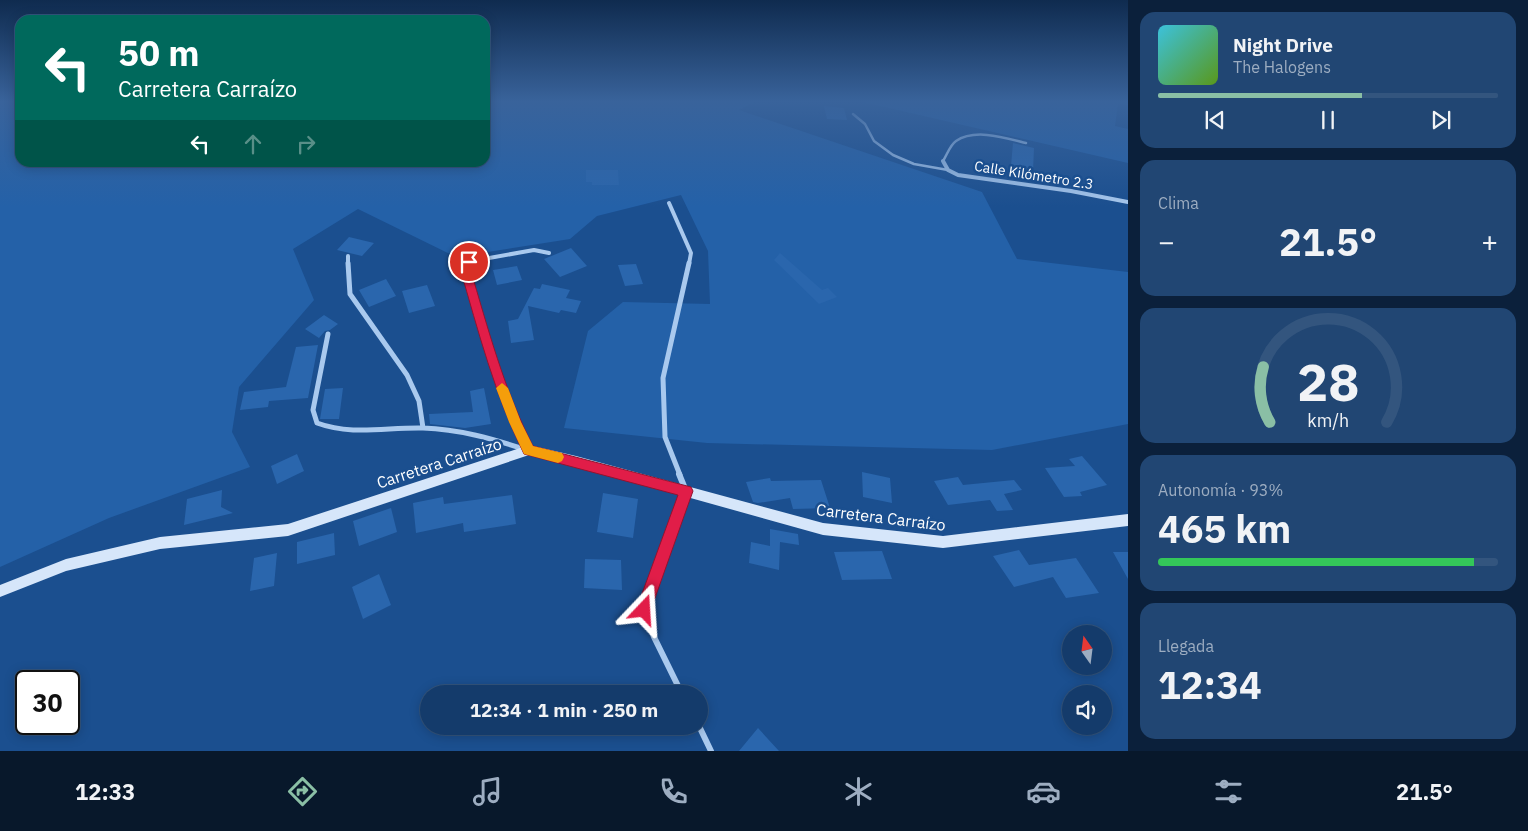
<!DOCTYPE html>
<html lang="es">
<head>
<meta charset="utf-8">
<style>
	:root { --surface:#143b6b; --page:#214673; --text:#f1f3f6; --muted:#9dadc1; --line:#33557e; --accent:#8abfa5 }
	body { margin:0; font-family:"IBM Plex Sans",sans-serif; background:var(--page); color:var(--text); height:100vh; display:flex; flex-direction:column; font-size:19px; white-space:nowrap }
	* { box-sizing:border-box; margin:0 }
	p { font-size:16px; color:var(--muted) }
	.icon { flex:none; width:28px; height:28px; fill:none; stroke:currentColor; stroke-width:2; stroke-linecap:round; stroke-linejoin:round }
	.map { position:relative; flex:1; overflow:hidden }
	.sheet { display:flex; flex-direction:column; gap:12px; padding:12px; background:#0b203b; width:400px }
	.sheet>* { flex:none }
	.top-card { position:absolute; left:15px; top:15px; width:475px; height:152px; border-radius:15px; box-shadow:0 2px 12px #0003,0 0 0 1px var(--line); background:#00695c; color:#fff; overflow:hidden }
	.needle { width:32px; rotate:346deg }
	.tools { position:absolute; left:1062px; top:625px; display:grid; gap:10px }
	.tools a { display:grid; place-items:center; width:50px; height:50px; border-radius:50%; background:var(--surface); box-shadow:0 2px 12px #0003,0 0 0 1px var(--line); font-size:25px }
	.speed { position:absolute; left:15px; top:670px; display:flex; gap:10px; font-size:25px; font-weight:700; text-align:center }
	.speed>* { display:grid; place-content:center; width:65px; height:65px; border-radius:50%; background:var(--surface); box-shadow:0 2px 12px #0003,0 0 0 1px var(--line); line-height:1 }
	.speed .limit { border:2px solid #111; border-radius:8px; background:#fff; color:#111 }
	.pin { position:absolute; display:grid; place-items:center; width:42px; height:42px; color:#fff; margin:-21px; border:2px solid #fff; border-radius:50%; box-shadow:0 1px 5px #0007 }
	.me { position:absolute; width:55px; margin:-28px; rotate:20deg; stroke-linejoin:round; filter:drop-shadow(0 0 4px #0008) }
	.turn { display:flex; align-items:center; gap:18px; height:105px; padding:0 20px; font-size:22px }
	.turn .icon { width:65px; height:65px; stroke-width:2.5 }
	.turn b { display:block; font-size:35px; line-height:42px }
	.lanes { display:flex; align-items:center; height:48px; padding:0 20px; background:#0003; justify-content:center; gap:25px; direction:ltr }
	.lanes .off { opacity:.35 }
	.big { font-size:38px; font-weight:700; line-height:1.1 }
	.sheet .card { flex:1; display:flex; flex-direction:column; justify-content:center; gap:8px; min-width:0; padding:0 18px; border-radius:15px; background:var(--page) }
	.sheet .dial { align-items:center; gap:0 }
	.dial svg { height:130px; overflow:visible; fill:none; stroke:var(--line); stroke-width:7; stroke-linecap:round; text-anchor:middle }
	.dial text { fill:var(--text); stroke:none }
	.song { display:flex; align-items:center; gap:15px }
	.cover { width:60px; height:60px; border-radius:8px; background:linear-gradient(135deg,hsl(190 70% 55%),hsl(90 70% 35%)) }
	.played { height:5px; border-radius:2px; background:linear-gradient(90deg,var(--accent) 60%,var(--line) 60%) }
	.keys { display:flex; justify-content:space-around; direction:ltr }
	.heat { display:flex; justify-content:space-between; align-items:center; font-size:28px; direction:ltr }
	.charge { height:8px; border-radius:4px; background:linear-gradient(90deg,#34c759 93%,var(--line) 0) }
	.trip { position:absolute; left:420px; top:685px; width:288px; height:50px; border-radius:25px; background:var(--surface); box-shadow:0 2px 12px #0003,0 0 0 1px var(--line); font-weight:700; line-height:50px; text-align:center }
	.tabs { display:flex; height:80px; justify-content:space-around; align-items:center; background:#08182b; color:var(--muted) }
	.tabs .icon { width:35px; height:35px }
	.tabs .selected { color:var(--accent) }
	.tabs b { font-size:22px; color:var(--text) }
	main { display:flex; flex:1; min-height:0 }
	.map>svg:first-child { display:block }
	.green { fill:#2461a8 }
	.building { fill:#2a66ad }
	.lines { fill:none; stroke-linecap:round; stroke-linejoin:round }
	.lane { stroke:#a9c9ee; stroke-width:2.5 }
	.street-far2 { stroke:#a9c9ee; stroke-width:4 }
	.street-far1 { stroke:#a9c9ee; stroke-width:5 }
	.street { stroke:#a9c9ee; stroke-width:6 }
	.secondary { fill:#d6e6fa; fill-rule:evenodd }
	.route { fill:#e11d48; stroke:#92132f }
	.slow { fill:#f59e0b }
	.labels { text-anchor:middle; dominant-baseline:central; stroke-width:5; stroke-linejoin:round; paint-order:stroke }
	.far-street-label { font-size:14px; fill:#fff; stroke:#1b4f8f }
	.street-label { font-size:16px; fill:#fff; stroke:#1b4f8f }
</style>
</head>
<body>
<main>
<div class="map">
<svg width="1128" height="751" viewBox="0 0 1128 751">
	<rect width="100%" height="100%" fill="#1b4f8f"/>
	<!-- green -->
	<path class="green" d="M0 102H20V162H485V102H754L739 110 982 192 1017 259 1128 272V424L992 450 707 443 564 428 588 331 623 302 710 304 708 251 681 195 597 216 570 239 456 257 358 209 293 249 314 300 239 387 232 432 250 467 109 518 0 567Z
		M863 102H1128V105L1118 104 1115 126 1128 129V163Z"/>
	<!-- building -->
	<path class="building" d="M824 106 844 108 847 120 827 119Z
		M1013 143 1034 148 1033 171 1011 166Z
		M586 170H618L619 185H592V182H586Z
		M349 237 374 243 362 256 337 250Z
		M571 248 587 266 560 277 544 259Z
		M780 253 822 290 828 288 837 297 819 304 774 260Z
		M636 264 643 284 625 286 618 265Z
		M517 266 522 280 497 285 493 270Z
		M386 279 396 296 369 307 359 290Z
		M542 284 570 290 566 298 581 301 576 313 561 310 559 313 528 306 534 340 511 343 508 321 518 319 534 288 540 289Z
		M427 285 435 306 409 313 402 291Z
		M324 315 338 324 330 330 325 331 319 338 305 329Z
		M318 345 308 398 269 401 268 407 240 410 244 392 286 387 296 347Z
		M343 388 339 419H320L325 389Z
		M484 388 491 424 465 428 430 424 429 414 473 412 470 391Z
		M297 454 304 471 277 484 271 466Z
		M1082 456 1107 485 1080 492 1082 496 1064 497 1045 468 1075 466 1069 459Z
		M862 472 890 478 892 503 863 497Z
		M958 477 963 485 1014 480 1022 490 1004 494 1013 510 997 511 990 500 948 505 934 481Z
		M770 478 771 481 821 480 830 508 793 509 790 498 758 503 753 502 746 482Z
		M222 490 221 507 233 513 184 525 187 499Z
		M603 493 638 499 633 538 597 532Z
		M512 495 516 524 464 532 463 523 416 533 413 503 443 497 444 504Z
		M391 508 397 532 359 546 353 521Z
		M770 529 798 534 799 545 780 542 779 570 749 563 751 542 770 546Z
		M334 533 335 555 297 564V542Z
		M1019 550 1029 565 1076 558 1099 593 1066 598 1053 577 1014 587 993 556Z
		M882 551 892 579 842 580 834 552Z
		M1113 552H1128V579Z
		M277 553 274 586 250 591 254 558Z
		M585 559 621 560 622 590 584 588Z
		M379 574 391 605 363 619 352 587Z
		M758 728 779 751H739Z"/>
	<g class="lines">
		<!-- lane -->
		<path class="lane" d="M853 114 865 124 874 141 893 155 914 164 948 170
			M943 161C947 155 950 145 956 141 975 128 1006 138 1026 143"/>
		<!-- street-far2 -->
		<path class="street-far2" d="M943 161 948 170 958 175 1071 191 1128 202
			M669 203 691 253 689 264
			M348 264V256
			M468 264 478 260 534 250 549 253"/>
		<!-- street-far1 -->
		<path class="street-far1" d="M348 263 350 294 407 375 419 401 423 428
			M469 263 465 268C482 330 501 392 529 450
			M328 334 313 410 317 423C352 436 387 427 423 428 459 429 493 439 527 450
			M680 475 665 437 663 378 689 263"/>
		<!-- street -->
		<path class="street" d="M679 474 686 491 644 610 654 637 682 694
			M699 726 711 751"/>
		<!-- secondary -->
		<path class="secondary" d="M529 445 576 456 823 523 943 536 1128 514V526L943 548 823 535 576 466 529 455 288 536 160 549 66 571 0 597V585L66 559 160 537 288 524Z"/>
	</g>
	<!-- sky -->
	<linearGradient id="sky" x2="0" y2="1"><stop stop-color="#0f2b4f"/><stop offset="0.49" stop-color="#39639b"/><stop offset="1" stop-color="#39639b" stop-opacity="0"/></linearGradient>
	<rect width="1128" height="207" fill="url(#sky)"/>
	<!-- route -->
	<path class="route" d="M469 259 474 262 470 268C488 328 504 390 533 446L691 487 693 491 649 615 644 617 638 615 636 610 678 495 524 454C495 395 478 331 460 268L466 260Z"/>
	<!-- slow -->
	<path class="slow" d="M502 383 508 388 521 422 533 446 562 453 564 457 562 461 558 463 524 454 509 422 496 388Z"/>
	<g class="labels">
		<!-- far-street labels -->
		<g class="far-street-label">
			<text transform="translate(1034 175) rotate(9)">Calle Kilómetro 2.3</text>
		</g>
		<!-- street labels -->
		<g class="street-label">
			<text transform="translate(439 463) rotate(-18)">Carretera Carraízo</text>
			<text transform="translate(881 517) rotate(7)">Carretera Carraízo</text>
		</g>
	</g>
</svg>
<div class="tools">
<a><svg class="needle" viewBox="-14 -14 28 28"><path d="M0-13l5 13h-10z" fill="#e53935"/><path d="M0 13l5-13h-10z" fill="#9dadc1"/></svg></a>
<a><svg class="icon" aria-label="sound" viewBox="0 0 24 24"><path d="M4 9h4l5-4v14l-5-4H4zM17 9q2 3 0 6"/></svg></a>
</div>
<div class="speed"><div class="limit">30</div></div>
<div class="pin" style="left:469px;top:262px;background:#d93025"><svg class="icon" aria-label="arrive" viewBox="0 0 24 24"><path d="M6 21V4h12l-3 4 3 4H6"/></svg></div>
<svg class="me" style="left:644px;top:610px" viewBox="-20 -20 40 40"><path d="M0-17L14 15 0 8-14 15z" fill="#e11d48" stroke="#fff" stroke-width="4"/></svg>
<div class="trip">12:34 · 1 min · 250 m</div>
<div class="top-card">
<div class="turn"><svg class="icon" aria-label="left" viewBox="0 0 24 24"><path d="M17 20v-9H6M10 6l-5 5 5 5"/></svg><div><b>50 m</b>Carretera Carraízo</div></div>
<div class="lanes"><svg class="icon" aria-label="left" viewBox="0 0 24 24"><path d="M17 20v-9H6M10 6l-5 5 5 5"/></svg><svg class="icon off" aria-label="ahead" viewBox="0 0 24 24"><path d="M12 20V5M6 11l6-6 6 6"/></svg><svg class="icon off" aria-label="right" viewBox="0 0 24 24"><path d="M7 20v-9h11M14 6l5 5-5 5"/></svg></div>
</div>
</div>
<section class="sheet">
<div class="card">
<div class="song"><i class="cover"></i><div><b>Night Drive</b><p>The Halogens</p></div></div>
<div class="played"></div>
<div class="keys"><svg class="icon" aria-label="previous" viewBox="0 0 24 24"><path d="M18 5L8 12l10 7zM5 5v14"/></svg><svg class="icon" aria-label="pause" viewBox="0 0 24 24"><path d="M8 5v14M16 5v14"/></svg><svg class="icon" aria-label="next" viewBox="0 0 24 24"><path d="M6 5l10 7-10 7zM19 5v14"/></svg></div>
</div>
<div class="card"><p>Clima</p>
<div class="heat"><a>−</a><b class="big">21.5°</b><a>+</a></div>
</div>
<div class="card dial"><svg viewBox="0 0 100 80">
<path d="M14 69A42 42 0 1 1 86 69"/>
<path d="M14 69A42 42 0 0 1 10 35" stroke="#8abfa5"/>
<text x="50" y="56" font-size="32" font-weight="700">28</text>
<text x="50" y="72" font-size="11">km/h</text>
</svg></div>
<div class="card"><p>Autonomía · 93%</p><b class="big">465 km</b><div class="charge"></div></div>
<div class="card"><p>Llegada</p><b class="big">12:34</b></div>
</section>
</main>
<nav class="tabs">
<b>12:33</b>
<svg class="icon selected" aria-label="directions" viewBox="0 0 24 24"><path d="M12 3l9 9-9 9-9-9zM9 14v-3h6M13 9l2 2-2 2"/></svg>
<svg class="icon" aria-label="music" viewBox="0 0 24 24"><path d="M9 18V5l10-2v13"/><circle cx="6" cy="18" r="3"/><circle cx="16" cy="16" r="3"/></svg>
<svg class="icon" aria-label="phone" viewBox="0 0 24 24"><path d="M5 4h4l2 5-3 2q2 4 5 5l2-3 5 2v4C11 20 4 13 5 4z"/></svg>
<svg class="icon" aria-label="climate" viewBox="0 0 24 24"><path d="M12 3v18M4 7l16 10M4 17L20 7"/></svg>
<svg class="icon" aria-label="car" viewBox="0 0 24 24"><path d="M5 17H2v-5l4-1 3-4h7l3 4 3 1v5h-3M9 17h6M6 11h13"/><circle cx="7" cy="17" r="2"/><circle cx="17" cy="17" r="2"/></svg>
<svg class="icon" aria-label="filters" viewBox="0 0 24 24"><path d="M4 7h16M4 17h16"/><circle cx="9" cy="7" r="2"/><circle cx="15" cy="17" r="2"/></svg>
<b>21.5°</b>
</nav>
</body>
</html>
